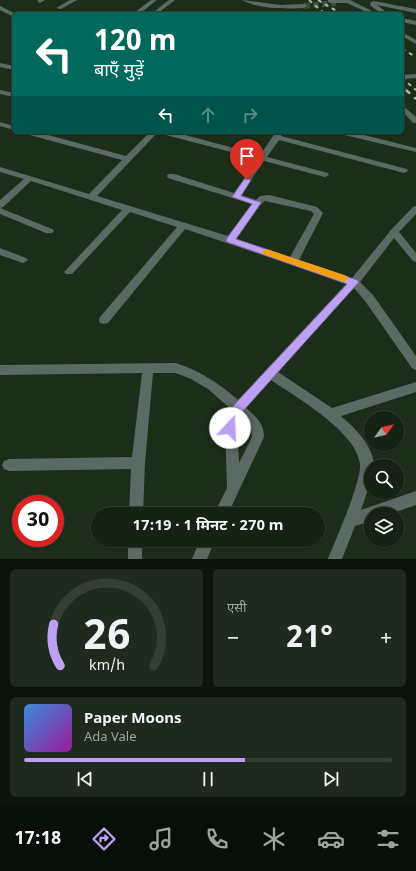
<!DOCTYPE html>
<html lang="hi">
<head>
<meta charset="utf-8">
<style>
	:root { --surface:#152214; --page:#1e2a1d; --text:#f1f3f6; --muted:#9da4a0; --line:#343f34; --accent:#bca0f2 }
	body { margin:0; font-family:Georgia,"Noto Sans Devanagari",serif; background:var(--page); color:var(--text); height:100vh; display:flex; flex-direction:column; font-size:15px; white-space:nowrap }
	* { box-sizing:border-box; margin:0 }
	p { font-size:13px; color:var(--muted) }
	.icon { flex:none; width:22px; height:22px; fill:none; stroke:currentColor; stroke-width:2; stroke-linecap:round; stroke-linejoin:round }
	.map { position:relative; height:559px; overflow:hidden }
	.details { display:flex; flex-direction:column; gap:10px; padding:10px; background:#0c130b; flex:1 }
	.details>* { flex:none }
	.guide { position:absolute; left:12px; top:12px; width:392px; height:122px; border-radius:6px; box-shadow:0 1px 3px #0004,0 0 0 1px var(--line); background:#00695c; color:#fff; overflow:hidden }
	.needle { width:26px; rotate:56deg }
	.buttons { position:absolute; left:364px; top:411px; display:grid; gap:8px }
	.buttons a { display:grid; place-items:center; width:40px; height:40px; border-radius:50%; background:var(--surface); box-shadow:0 1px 3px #0004,0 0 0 1px var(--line); font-size:20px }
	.speed { position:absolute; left:12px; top:495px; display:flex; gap:8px; font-size:20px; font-weight:700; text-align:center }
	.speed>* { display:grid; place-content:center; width:52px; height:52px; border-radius:50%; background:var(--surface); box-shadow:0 1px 3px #0004,0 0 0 1px var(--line); line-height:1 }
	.speed .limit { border:6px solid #d22; background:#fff; color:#111 }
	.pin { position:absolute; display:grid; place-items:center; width:34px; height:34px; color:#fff; margin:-41px -17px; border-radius:50% 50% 50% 0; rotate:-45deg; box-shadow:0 0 4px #0007 }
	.pin .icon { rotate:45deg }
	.me { position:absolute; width:44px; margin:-22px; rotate:20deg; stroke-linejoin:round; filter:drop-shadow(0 0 3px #0008) }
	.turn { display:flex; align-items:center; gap:14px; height:84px; padding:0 16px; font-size:18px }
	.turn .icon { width:52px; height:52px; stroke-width:2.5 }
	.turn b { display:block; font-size:28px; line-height:34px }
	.lanes { display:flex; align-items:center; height:38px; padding:0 16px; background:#0003; justify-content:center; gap:20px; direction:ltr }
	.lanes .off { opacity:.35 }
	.big { font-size:30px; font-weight:700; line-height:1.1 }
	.details .tile { flex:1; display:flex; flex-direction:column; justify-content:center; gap:6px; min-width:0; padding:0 14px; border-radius:6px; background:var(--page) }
	.details .dial { align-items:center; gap:0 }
	.dial svg { height:104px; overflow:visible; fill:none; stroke:var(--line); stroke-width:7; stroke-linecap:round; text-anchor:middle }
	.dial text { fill:var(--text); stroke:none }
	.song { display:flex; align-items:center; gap:12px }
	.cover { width:48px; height:48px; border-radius:6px; background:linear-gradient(135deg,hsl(210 70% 55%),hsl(300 70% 35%)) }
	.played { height:4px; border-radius:2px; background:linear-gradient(90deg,var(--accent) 60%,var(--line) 60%) }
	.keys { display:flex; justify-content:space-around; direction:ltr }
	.heat { display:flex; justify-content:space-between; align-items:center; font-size:22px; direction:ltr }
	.details .tiles { flex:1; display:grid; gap:10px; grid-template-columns:1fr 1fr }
	.tile:last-child { grid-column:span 2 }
	.trip { position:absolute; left:91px; top:507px; width:234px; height:40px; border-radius:20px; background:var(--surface); box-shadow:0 1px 3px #0004,0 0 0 1px var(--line); font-weight:700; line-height:40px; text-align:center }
	.menu { display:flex; height:64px; justify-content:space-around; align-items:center; background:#080e08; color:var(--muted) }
	.menu .icon { width:28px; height:28px }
	.menu .active { color:var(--accent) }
	.menu b { font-size:18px; color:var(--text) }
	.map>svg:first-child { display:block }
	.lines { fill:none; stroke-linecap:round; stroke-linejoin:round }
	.minor-tunnel { stroke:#3b4c39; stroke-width:6; stroke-dasharray:6 3; stroke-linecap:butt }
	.minor { fill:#5c6a65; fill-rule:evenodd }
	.rail-far1 { stroke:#acbaab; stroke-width:2; stroke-dasharray:4 4; stroke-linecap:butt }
	.rail { stroke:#acbaab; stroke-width:2.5; stroke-dasharray:5.5 5.5; stroke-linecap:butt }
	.route { fill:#bca0f2; stroke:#7a689d }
	.slow { fill:#f59e0b }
</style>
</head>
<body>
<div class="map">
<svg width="416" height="559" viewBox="0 0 416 559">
	<rect width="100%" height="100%" fill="#1c2e1a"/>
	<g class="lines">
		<!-- minor-tunnel -->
		<path class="minor-tunnel" d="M304 6 336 3"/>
		<!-- minor -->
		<path class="minor" d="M38 0H45L40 3 38 2Z
			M70 0H77L61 9 56 8Z
			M151 0H157L139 14H133Z
			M169 0H175L157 14H151Z
			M242 0 281 5 304 4 307 6 304 8C287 9 257 9 242 0Z
			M328 0H350L378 14H371L347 3H330L328 2Z
			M373 1 416 9V13L377 5 389 14H382L371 6 370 3Z
			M0 6 16 14H14V17L0 10Z
			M402 18 416 21V25L402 22Z
			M402 32 416 40V44L402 36Z
			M0 63 14 66V70L0 67Z
			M416 74V78L402 79V75Z
			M0 90 14 93V97L0 94Z
			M402 105 416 117V123H413L402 111Z
			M0 122 14 126V130L0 126Z
			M25 132H37L126 156 150 132H158L97 196 228 236 252 204 168 178 167 176 168 174H174L234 193 258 159 162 134 161 132H174L260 155 276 132H284L281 136 407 169 408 171 404 173 279 140 267 157 328 173 329 175 325 177 264 161 241 195 256 200 260 196 269 195 317 207 323 213 299 260 352 278 391 230 413 207 416 206V214L399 232 416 253V262L413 261 394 238 360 282 373 295 416 356V370L412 368 365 301 354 288 278 372 332 408 416 382V392L341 416C356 429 373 445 374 466H371V481L361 510 416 491V505L390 514H371V521L355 526 342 559H328C335 541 362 481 360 464 357 432 296 397 271 380L246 408C256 417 264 423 264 437L228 514H214L227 488 225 420 231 409 208 389 191 379 176 373H153L145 463 143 514H129L131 469 9 471 4 469 2 465 4 461 9 459 132 457 142 373 0 375V365L176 363C200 371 219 383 238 400L347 283 185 229 108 323 104 324 100 323 99 320 100 317 177 227 130 212 72 274H66L64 272 66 270 122 210 31 181 3 207 0 208V200L24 179 0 172V167L89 194 122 160 26 134ZM265 201 311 211 314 214 290 257 236 239 260 205ZM239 417 251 429 252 437 239 463 237 421Z
			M339 132H352L416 148V152L340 134Z
			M0 208 52 229 54 231 52 233H46L0 214Z
			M0 248 26 258 28 260 23 263 0 255Z
			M128 540H142V559H128Z
			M200 540H215L207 559H192Z"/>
		<!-- rail-far1 -->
		<path class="rail-far1" d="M309 0 325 14
			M318 0 342 14
			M402 49 416 57
			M402 78 416 90
			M402 87 407 91"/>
		<!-- rail -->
		<path class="rail" d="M406 90 416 99"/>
	</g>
	<!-- route -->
	<path class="route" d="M245 178H247L251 180 241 196 260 202 261 203 236 239 357 280 359 282 242 412 237 420 235 431 230 433 226 431C222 422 229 413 234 405L347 284 227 242 226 240 227 238 252 204 232 197Z"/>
	<!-- slow -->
	<path class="slow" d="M266 249 347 276 348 279 344 282 263 254 262 252Z"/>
</svg>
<div class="buttons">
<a><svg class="needle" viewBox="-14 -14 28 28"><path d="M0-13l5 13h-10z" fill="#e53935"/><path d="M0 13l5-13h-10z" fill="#9da4a0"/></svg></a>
<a><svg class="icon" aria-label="search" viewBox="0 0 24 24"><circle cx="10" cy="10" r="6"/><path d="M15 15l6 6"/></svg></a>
<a><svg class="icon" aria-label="layers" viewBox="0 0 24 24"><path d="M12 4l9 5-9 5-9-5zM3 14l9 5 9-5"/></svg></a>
</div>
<div class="speed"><div class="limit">30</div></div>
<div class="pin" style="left:247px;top:180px;background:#d93025"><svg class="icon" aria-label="arrive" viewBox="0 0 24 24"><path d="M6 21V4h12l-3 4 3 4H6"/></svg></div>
<svg class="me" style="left:230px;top:428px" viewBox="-20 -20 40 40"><circle r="19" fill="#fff"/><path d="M0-13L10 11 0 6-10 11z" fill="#bca0f2"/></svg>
<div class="trip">17:19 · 1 मिनट · 270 m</div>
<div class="guide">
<div class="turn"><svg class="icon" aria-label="left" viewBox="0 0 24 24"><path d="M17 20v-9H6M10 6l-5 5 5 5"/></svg><div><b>120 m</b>बाएँ मुड़ें</div></div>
<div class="lanes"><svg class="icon" aria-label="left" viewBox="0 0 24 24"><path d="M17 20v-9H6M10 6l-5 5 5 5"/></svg><svg class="icon off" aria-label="ahead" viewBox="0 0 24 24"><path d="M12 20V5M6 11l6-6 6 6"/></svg><svg class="icon off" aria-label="right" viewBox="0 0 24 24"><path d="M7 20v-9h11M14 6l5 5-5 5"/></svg></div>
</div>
</div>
<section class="details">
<div class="tiles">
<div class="tile dial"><svg viewBox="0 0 100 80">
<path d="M14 69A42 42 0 1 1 86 69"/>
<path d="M14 69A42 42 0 0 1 9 37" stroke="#bca0f2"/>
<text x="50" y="56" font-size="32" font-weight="700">26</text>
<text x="50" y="72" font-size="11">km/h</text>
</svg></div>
<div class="tile"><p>एसी</p>
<div class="heat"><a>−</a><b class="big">21°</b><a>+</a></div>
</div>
<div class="tile">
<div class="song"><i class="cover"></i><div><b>Paper Moons</b><p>Ada Vale</p></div></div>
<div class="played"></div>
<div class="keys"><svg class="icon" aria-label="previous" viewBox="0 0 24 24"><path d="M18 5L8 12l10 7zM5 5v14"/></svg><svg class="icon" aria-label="pause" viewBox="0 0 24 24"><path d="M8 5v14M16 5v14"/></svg><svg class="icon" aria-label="next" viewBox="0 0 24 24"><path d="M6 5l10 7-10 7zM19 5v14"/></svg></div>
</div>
</div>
</section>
<nav class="menu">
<b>17:18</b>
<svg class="icon active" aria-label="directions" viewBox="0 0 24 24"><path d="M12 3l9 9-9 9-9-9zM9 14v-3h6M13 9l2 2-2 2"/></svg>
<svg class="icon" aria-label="music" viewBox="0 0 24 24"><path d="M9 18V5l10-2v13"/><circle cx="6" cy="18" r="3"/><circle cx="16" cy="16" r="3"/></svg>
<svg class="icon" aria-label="phone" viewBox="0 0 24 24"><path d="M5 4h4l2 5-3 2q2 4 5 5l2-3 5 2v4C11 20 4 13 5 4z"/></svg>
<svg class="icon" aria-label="climate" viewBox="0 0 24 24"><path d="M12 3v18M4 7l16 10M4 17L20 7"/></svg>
<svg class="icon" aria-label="car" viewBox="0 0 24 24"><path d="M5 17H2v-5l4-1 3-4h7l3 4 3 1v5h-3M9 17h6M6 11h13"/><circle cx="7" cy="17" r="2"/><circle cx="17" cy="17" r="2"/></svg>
<svg class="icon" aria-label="filters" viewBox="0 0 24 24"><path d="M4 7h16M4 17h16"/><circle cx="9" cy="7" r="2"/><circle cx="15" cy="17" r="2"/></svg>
</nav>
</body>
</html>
